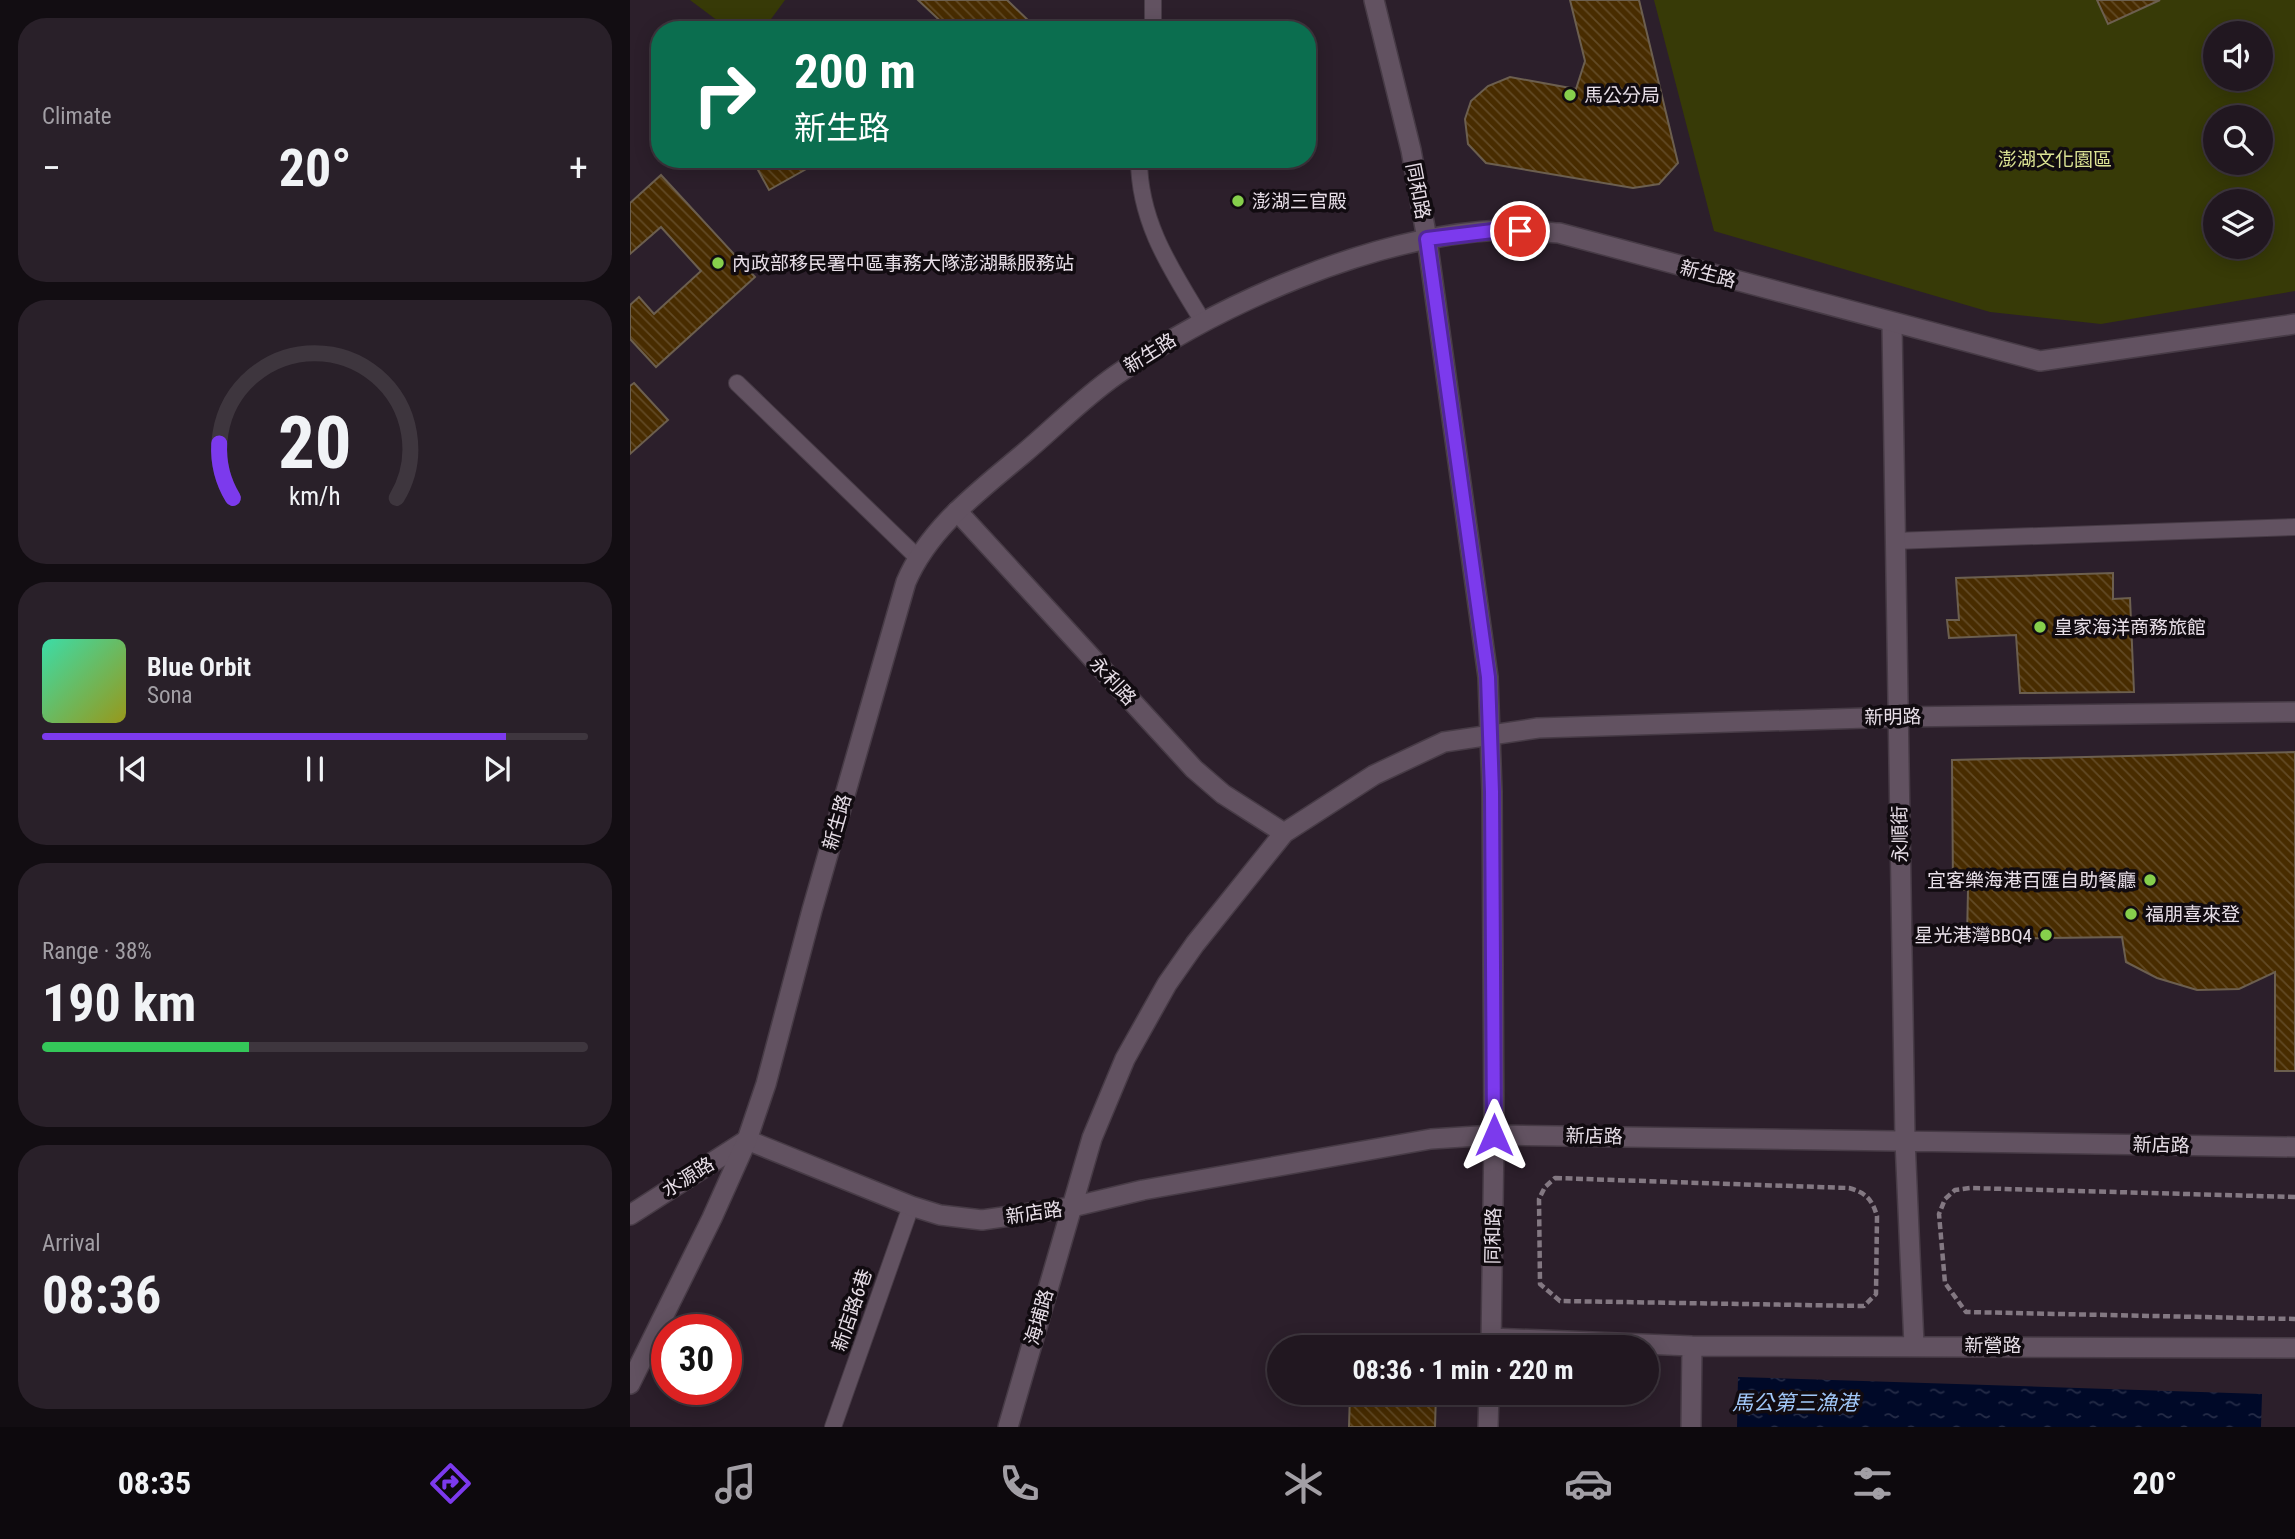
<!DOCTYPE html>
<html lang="en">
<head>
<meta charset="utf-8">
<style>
	:root { --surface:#211720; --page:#292029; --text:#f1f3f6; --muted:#a29fa5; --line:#3e363e; --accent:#7c3aed }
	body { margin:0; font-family:"Roboto Condensed","Noto Sans TC",sans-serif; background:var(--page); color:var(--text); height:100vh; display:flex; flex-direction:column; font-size:26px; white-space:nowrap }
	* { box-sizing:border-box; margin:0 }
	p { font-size:23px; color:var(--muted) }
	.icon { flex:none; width:38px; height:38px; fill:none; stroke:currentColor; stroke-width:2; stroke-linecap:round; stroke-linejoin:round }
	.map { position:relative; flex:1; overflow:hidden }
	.panel { display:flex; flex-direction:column; gap:18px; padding:18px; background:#120d12; width:630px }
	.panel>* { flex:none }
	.hud { position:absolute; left:21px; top:21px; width:665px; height:147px; border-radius:28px; box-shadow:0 4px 18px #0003,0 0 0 2px var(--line); background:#0b6e4f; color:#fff; overflow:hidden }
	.tools { position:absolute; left:1573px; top:21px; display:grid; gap:14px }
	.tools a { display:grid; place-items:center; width:70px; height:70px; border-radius:50%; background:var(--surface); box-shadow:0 4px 18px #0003,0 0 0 2px var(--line); font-size:35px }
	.speed { position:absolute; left:21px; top:1314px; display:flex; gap:14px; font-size:35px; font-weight:700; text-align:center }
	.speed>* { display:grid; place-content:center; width:91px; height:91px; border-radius:50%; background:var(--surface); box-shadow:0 4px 18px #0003,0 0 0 2px var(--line); line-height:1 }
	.speed .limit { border:10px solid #d22; background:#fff; color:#111 }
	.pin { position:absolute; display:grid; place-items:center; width:60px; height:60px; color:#fff; margin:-30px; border:4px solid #fff; border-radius:50%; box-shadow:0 2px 7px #0007 }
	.me { position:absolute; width:77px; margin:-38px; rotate:0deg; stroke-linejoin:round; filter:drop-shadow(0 0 5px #0008) }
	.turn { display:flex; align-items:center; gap:24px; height:147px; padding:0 28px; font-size:32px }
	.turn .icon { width:91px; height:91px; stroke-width:2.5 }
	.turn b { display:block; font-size:49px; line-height:60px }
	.big { font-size:52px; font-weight:700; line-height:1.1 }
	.panel .card { flex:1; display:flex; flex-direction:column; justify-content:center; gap:10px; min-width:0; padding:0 24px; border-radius:28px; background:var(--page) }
	.panel .dial { align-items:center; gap:0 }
	.dial svg { height:182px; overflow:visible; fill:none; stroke:var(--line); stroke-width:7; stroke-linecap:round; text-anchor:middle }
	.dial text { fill:var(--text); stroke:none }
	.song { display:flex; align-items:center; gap:21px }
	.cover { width:84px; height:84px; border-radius:10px; background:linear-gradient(135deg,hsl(160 70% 55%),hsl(60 70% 35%)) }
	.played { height:7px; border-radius:4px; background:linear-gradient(90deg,var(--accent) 85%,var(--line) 85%) }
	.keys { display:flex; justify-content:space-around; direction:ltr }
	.heat { display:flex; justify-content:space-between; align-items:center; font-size:38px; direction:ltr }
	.charge { height:10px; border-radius:5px; background:linear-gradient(90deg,#34c759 38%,var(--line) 0) }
	.trip { position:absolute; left:637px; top:1335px; width:392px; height:70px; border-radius:35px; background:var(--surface); box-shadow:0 4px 18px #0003,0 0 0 2px var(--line); font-weight:700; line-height:70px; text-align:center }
	.tab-bar { display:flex; height:112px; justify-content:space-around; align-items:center; background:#0d090d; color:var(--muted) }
	.tab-bar .icon { width:49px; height:49px }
	.tab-bar .on { color:var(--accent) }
	.tab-bar b { font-size:32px; color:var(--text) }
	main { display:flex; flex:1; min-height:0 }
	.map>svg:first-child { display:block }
	.green { fill:#373a07; fill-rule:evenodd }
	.water { fill:url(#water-ripples) }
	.building { fill:url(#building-back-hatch); stroke:#6c5f4f; stroke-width:2 }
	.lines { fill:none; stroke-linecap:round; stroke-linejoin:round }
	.service-casing { stroke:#473b46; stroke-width:18 }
	.minor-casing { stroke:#473b46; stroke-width:22 }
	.secondary-casing { stroke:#473b46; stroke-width:22 }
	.path { stroke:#837882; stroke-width:4.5; stroke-dasharray:7 3.5; stroke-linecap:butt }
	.service { stroke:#625261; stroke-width:16 }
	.minor { stroke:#625261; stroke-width:19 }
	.secondary { stroke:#625261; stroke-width:19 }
	.route-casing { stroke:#51269a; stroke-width:18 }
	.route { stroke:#7c3aed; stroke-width:12 }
	.poi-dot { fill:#86cf4c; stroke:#110b10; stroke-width:2.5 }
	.labels { text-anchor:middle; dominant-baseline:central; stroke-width:7; stroke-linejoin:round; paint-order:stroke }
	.poi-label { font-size:19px; fill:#e7dee7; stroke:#110b10; text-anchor:start }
	.park-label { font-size:19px; fill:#dbe294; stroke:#110b10 }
	.street-label { font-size:19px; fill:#e7dee7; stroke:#110b10 }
	.water-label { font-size:21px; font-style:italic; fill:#a1c7f8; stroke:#110b10 }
</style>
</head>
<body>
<main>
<section class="panel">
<div class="card"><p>Climate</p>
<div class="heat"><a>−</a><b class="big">20°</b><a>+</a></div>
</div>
<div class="card dial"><svg viewBox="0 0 100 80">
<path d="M14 69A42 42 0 1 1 86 69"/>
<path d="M14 69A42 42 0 0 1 8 45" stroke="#7c3aed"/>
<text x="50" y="56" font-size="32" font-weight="700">20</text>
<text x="50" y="72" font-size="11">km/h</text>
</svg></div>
<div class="card">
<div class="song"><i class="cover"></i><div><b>Blue Orbit</b><p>Sona</p></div></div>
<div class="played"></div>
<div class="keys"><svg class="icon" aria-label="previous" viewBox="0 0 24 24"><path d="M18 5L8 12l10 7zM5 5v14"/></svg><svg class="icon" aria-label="pause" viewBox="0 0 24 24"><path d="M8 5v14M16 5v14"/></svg><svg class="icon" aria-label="next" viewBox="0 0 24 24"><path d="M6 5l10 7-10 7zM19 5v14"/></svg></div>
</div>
<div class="card"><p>Range · 38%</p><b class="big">190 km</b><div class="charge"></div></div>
<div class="card"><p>Arrival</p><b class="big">08:36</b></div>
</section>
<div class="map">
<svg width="1665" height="1427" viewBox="0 0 1665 1427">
	<defs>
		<pattern id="water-ripples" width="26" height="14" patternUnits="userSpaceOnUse" patternTransform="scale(1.75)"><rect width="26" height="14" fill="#000928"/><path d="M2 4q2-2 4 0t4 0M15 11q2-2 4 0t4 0" fill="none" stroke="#252c47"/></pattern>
		<pattern id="building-back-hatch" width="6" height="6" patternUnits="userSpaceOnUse" patternTransform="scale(1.75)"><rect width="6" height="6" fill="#482c00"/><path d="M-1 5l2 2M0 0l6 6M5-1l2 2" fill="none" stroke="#624a25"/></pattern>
	</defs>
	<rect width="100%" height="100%" fill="#2c1f2b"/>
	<!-- green -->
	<path class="green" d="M60 0H155L133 30H100Z
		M1024 0H1665V291L1471 324 1360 312 1084 231ZM1586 33H1631V79H1586ZM1586 117H1631V163H1586ZM1586 201H1631V247H1586Z"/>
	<!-- water -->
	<path class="water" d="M1108 1377 1632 1394 1631 1427H1107Z"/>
	<!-- building -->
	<path class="building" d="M288 0H377L400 22 393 30H320Z
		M940 0H1009L1048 163 1029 184 1003 188 856 163 838 144 835 119 841 101 858 86 880 77 946 89 955 61Z
		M1467 0H1530L1478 24Z
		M122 159H194L139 190Z
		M31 175 125 277 26 367 0 339V305L9 297 24 314 71 271 31 227 0 254V203Z
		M4 383 38 420 0 454V386Z
		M1483 573V599L1500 598 1504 692 1390 693 1386 635 1319 638 1317 620H1329L1326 578Z
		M1665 752V1071H1645V972L1609 989 1567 990 1527 978 1496 962 1492 937 1337 939 1338 890H1323L1322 760Z
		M720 1393H806L805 1427H719Z"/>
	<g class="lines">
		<!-- service casing -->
		<g class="service-casing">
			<path id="service" d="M523 0V30
				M509 159C509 222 541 269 572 320
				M107 383 287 557
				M1264 541 1665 527
				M203 1427 281 1206"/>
		</g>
		<!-- minor casing -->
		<g class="minor-casing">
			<path id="minor" d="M744 0 781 150 797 239 858 677 862 792 864 1135 861 1348
				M1262 324 1275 1140 1284 1345
				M327 511 564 769 593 794 654 833
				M0 1215 117 1140 281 1206 310 1215 352 1220 442 1207 513 1190 801 1139 864 1135 1665 1147
				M861 1338 1062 1346 1665 1348
				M378 1427 462 1138 495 1059 537 984 565 944 654 833 744 775 814 742 908 728 1268 717 1665 712
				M858 1427 859 1393
				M1061 1427 1062 1346"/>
		</g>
		<!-- secondary casing -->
		<g class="secondary-casing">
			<path id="secondary" d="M0 1384 82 1218 117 1140 136 1084 182 910 276 582C299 528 349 491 393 454 424 428 453 398 486 375 591 303 742 236 870 230 889 229 910 232 929 233L1410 361 1665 324"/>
		</g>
		<!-- path -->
		<path class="path" d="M925 1178 1219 1188C1236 1193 1242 1199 1247 1216L1246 1294 1234 1306 930 1301 910 1284 909 1199 915 1187Z
			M1665 1197 1340 1188 1325 1190 1315 1199 1309 1214 1315 1283 1336 1312 1665 1319"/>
		<!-- service -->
		<use href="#service" class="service"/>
		<!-- minor -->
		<use href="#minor" class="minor"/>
		<!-- secondary -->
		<use href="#secondary" class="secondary"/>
	</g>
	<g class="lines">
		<!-- route casing -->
		<g class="route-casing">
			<path id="route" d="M864 1135 862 792 858 677 797 239 871 230 890 231"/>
		</g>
		<!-- route -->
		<use href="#route" class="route"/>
	</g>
	<!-- markers -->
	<g class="poi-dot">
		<circle cx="940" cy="95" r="7"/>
		<circle cx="608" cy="201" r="7"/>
		<circle cx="88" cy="263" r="7"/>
		<circle cx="1410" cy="627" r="7"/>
		<circle cx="1520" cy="880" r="7"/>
		<circle cx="1501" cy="914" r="7"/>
		<circle cx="1416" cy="935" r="7"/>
	</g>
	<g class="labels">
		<!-- poi labels -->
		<g class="poi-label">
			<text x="954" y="95">馬公分局</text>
			<text x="622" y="201">澎湖三官殿</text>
			<text x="102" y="263">內政部移民署中區事務大隊澎湖縣服務站</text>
			<text x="1424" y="627">皇家海洋商務旅館</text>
			<text x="1506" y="880" text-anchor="end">宜客樂海港百匯自助餐廳</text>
			<text x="1515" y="914">福朋喜來登</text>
			<text x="1402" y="935" text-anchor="end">星光港灣BBQ4</text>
		</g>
		<!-- park labels -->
		<g class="park-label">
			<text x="1425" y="159">澎湖文化園區</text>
		</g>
		<!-- street labels -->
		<g class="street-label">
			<text transform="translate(788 191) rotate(79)">同和路</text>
			<text transform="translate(1078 274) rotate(15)">新生路</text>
			<text transform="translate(520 353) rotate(-32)">新生路</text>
			<text transform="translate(483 681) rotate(47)">永利路</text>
			<text transform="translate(1263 717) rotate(-1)">新明路</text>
			<text transform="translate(207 822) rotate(-74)">新生路</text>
			<text transform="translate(1270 834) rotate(-91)">永順街</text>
			<text transform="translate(964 1136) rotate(1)">新店路</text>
			<text transform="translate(1531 1145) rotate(1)">新店路</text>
			<text transform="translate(58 1177) rotate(-32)">水源路</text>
			<text transform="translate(404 1213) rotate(-8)">新店路</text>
			<text transform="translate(863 1236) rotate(-89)">同和路</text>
			<text transform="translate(222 1310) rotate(-71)">新店路6巷</text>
			<text transform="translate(409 1317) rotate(-74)">海埔路</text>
			<text x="1363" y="1345">新營路</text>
		</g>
		<!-- water labels -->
		<g class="water-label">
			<text x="1165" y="1403">馬公第三漁港</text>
		</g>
	</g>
</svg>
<div class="tools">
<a><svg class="icon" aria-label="sound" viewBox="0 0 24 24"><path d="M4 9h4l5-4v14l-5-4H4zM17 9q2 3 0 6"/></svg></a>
<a><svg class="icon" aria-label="search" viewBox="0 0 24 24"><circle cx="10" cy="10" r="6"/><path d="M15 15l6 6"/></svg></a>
<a><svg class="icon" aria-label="layers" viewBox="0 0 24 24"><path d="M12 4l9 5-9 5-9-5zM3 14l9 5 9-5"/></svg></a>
</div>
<div class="speed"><div class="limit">30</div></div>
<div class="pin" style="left:890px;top:231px;background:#d93025"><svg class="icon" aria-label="arrive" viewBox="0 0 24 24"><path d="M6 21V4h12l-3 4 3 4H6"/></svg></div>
<svg class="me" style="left:864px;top:1135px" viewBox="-20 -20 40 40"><path d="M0-17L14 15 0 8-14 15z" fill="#7c3aed" stroke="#fff" stroke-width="4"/></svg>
<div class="trip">08:36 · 1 min · 220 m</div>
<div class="hud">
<div class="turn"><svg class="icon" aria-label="right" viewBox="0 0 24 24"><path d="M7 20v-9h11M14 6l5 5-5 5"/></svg><div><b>200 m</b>新生路</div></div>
</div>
</div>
</main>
<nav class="tab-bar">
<b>08:35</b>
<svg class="icon on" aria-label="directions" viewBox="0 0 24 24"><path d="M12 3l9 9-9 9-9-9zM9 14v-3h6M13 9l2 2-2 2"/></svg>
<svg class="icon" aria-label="music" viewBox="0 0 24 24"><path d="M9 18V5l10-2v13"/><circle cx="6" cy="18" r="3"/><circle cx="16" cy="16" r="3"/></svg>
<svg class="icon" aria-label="phone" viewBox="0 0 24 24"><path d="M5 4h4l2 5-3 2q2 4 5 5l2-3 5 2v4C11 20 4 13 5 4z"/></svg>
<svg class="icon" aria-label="climate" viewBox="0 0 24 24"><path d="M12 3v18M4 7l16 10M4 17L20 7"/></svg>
<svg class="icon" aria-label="car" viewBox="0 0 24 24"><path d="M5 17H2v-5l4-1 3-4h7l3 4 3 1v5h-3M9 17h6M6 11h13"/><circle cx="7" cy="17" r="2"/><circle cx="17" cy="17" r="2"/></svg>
<svg class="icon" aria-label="filters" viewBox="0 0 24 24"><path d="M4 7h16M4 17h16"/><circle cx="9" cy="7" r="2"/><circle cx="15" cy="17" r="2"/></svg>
<b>20°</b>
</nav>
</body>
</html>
